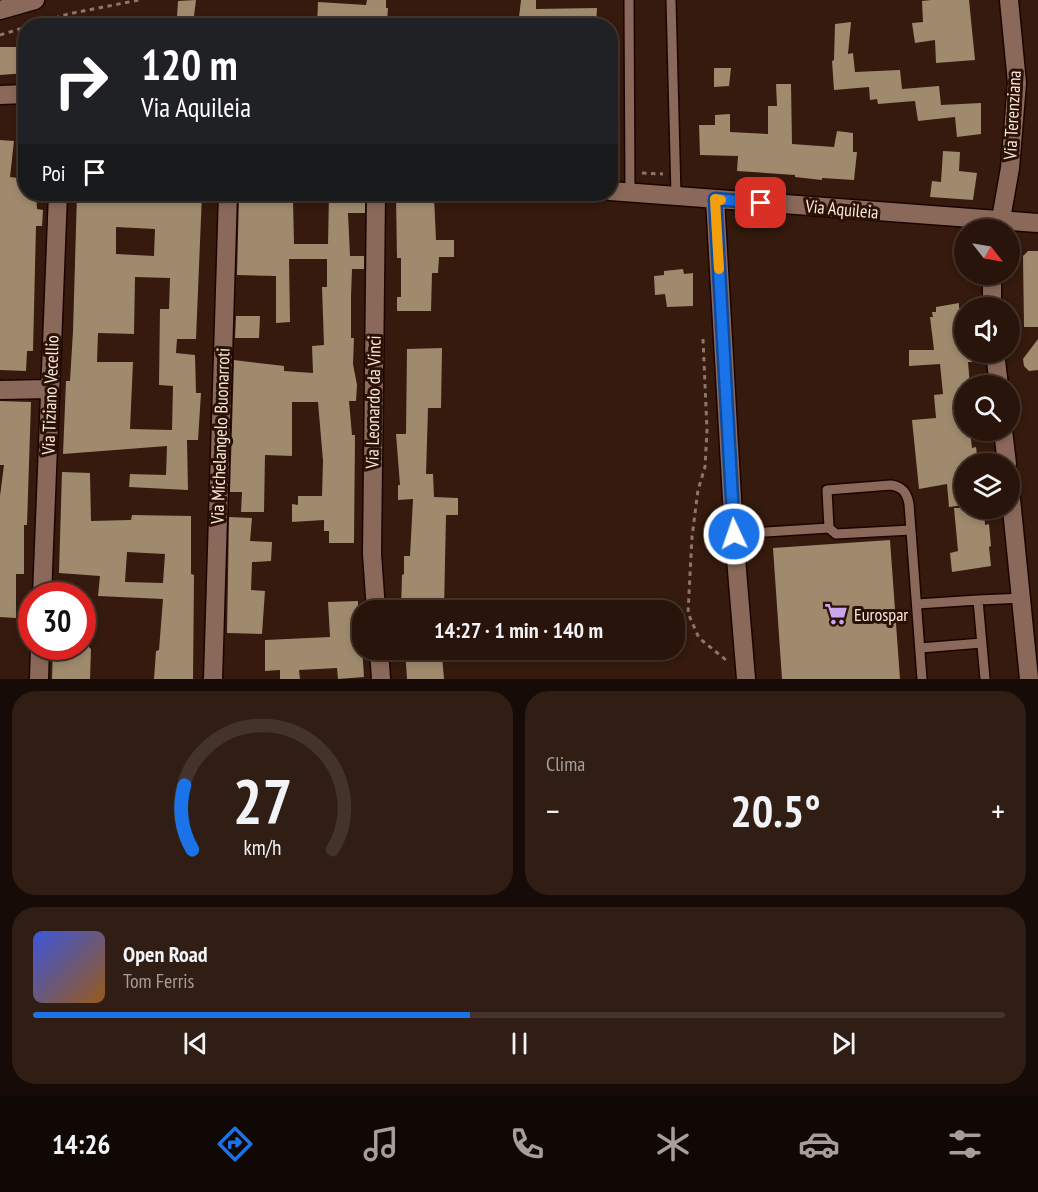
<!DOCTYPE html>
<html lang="it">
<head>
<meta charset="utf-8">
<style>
	:root { --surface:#28140a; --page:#301d13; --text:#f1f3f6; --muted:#a59e9c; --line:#44332b; --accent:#1a73e8 }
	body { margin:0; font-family:"PT Sans Narrow",sans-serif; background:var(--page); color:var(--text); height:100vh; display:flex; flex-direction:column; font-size:22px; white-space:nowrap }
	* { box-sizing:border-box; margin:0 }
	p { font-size:20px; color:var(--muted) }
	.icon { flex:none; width:33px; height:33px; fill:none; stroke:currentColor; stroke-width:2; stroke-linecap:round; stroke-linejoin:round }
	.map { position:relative; height:679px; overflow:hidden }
	.panel { display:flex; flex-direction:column; gap:12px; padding:12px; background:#160b06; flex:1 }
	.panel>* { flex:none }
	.guide { position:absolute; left:18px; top:18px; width:600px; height:183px; border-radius:24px; box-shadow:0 3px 9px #0003,0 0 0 2px var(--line); background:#202124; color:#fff; overflow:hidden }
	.needle { width:39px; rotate:121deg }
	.buttons { position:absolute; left:954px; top:219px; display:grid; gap:12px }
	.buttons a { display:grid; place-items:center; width:66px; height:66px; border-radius:50%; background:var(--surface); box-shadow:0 3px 9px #0003,0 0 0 2px var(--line); font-size:30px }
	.speed { position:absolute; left:18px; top:582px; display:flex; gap:12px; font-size:30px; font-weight:700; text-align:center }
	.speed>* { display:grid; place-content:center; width:78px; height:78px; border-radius:50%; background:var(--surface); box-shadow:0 3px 9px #0003,0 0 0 2px var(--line); line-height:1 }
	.speed .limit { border:9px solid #d22; background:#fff; color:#111 }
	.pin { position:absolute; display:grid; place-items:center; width:51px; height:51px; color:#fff; margin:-26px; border-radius:12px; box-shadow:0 3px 9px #0006 }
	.me { position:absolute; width:66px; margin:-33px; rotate:357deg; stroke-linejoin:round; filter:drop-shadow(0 0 4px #0008) }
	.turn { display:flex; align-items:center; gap:21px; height:126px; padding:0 24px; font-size:27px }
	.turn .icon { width:78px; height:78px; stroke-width:2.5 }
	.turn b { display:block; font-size:42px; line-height:51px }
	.then { display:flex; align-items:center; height:57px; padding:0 24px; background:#0003; gap:12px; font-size:22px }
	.big { font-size:45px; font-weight:600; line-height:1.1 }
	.panel .tile { flex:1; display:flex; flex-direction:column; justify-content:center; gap:9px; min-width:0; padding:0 21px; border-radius:24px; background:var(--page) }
	.panel .dial { align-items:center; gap:0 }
	.dial svg { height:156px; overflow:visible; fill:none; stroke:var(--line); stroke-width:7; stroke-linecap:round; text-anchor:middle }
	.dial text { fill:var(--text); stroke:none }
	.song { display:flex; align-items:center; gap:18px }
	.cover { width:72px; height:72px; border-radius:9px; background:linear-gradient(135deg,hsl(230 70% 55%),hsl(30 70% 35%)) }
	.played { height:6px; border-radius:3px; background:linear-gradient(90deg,var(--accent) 45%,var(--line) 45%) }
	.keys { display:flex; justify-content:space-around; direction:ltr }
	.heat { display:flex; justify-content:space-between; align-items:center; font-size:33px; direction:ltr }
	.panel .tiles { flex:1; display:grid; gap:12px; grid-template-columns:1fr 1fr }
	.tile:last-child { grid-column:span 2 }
	.trip { position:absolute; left:352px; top:600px; width:333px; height:60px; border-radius:24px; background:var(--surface); box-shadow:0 3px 9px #0003,0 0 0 2px var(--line); font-weight:600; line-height:60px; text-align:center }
	.tab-bar { display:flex; height:96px; justify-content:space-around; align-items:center; background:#100804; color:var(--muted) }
	.tab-bar .icon { width:42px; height:42px }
	.tab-bar .current { color:var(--accent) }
	.tab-bar b { font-size:27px; color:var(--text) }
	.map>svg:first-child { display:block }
	.building { fill:#9f8a6d; fill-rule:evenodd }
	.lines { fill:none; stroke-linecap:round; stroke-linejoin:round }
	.lane-casing { stroke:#1b0400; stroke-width:12 }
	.street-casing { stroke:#1b0400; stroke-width:21 }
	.secondary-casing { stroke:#1b0400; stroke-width:21 }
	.path { stroke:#8d756a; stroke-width:3; stroke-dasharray:4.5 4.5; stroke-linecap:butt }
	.lane { stroke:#8a695a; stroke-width:9 }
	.street { stroke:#8a695a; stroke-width:18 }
	.secondary { stroke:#8a695a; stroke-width:18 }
	.route-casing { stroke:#114b97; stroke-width:15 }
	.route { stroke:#1a73e8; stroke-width:10 }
	.slow { stroke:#f59e0b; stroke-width:10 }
	.labels { text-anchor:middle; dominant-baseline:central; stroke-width:6; stroke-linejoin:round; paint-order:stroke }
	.street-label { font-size:18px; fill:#fae7de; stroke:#2a1105 }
	.poi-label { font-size:18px; fill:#fae7de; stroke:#2a1105; text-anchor:start }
</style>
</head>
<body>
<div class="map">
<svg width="1038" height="679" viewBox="0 0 1038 679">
	<rect width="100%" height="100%" fill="#351a0d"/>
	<!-- building -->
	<path class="building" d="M196 0 194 16 177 17 178 1Z
		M367 0H386V8H388L387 23H385V26H317L318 2 366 5Z
		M521 0H536V9L597 8 596 26H518Z
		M931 0H969L975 60 936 63 935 40 915 43 912 23 923 22 922 1Z
		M851 22 848 54 853 53 855 72 900 70 902 89 939 86 941 105 981 103V134L957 137 955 117 918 121 915 101 878 104 877 99 870 100 869 87 834 90 832 61 834 60 835 24Z
		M0 47H26V73L0 75Z
		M714 68H731L729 86 714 87Z
		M776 84H791L792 144 834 147 837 131 853 133V152H857L854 180 822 178V180L795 177V175L737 171 738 156 700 155 699 125H715V115L730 114V132L768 134V106H777Z
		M0 140 14 141 10 177 26 179V194H36L37 209 43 210 42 226H36L33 351H27L26 371 0 370Z
		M943 151 960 152 959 171 977 173 973 200 930 197 932 181 941 182Z
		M77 194H202L196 339H177L176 353 195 355 196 393H201L198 440H187L188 490 129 487 130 474 166 475 167 446 63 454 66 381H70L73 331ZM116 227 155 229 154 256 116 254ZM135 277 170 278 169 309H160L159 385 173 386 172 430 130 429 133 362H97L98 333 134 334Z
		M329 194H365V213H348L350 256H364V269H352L351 297V338H354L353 364 357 385 356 401H349L352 435H355L354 543H329V531H324V520L292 522V504L298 505V496H322L323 461 318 402H292V456L265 455 264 512H241L242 492H230L234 360 284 366V371L313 373 312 346 324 345 322 287H327V259H289L290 322 276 323V276L237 275 239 195 268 196V199H293L294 244H328Z
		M396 195 434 196 436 240H454V257H439L438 273H432L431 311H397V297H401V258H397Z
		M1028 251H1038V327H1024L1023 256Z
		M683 269 684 274 693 273V306L667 307 665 294 655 295 654 276 664 275V271Z
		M959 303V308H964V352H972V362H968L970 386H964V430H970L972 448 976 447 978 464H964V505L949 507 947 484 919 489 912 420 936 418 934 395 943 394 940 364 909 366V350H934L930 317H933L932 312H936V307Z
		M236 316H260L259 338H235Z
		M1038 339V370L1029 371 1024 366 1023 359Z
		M442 348 441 408H428L426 474H433L434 497 458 498V515H446L444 610H401L402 575 404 574V556H410L413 499 398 500V485H400L396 434H406L407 349Z
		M0 401 31 402 27 525H24V574H16V618L0 617V496L4 465H0Z
		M62 472 90 473 91 521 131 520 132 515 191 516V574L194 575 193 679H154L156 651 159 650 163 599 98 596 100 576 59 573ZM127 552 165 554 163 583 125 582Z
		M954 508H984L985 525 989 524 991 546 989 547 991 566 952 572 950 553 958 551Z
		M229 517 252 518 250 541 272 542 271 561 252 562 251 590 265 591 262 634 227 633Z
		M890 540 900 679H782L773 548Z
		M358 601V647L362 646 364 677 338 679 337 668 299 670 300 679H280V670L265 671V640L330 637 328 602Z
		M53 646H88L91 649 90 679H52Z
		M405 650H431V657L442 655 444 679H407Z"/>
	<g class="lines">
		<!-- lane casing -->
		<g class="lane-casing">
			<path id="lane" d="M629 0 630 193
				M671 0 676 195
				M911 530 836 534 829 528 827 490 891 485C903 487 907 493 909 504L922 679
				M734 534 829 528
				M978 600 1021 598
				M917 604 978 600 985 679
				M920 648 982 643"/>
		</g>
		<!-- street casing -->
		<g class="street-casing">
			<path id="street" d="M0 95 26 94
				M610 191 1038 223
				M376 194 372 554 376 610
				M715 199 734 534 746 679
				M0 390 50 389
				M42 596 58 194
				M379 650 381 679
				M39 679 40 646
				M213 679 228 194"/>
		</g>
		<!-- secondary casing -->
		<g class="secondary-casing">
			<path id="secondary" d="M0 10 35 0
				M999 230 1010 168 1017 83 1009 0
				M992 308V274
				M995 352 999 386
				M1003 430 1007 464
				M1010 489 1029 679"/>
		</g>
		<!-- path -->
		<path class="path" d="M29 26 68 14 139 0
			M0 35 26 27
			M642 173 663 174
			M703 339 707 430 705 467 698 490 692 537 688 613 699 638 726 660"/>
		<!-- lane -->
		<use href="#lane" class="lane"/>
		<!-- street -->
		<use href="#street" class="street"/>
		<!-- secondary -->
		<use href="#secondary" class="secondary"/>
	</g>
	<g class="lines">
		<!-- route casing -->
		<g class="route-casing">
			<path id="route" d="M734 534 715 199 761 203"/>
		</g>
		<!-- route -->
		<use href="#route" class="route"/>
		<!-- slow -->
		<path class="slow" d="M719 269 715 199 721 200"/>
	</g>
	<!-- icons -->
	<defs>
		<g id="supermarket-bare" transform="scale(1.8)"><path d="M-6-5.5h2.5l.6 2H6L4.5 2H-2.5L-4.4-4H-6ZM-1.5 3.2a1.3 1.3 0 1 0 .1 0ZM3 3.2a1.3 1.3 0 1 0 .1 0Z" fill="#c7a6ef" stroke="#2a1105" stroke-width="2.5" paint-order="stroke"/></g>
	</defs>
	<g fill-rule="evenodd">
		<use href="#supermarket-bare" x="836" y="614"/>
	</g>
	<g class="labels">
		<!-- street labels -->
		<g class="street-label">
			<text transform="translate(1012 115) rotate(-87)">Via Terenziana</text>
			<text transform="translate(842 209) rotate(5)">Via Aquileia</text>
			<text transform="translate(50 395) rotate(-88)">Via Tiziano Vecellio</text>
			<text transform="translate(373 402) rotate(-89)">Via Leonardo da Vinci</text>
			<text transform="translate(220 436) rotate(-88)">Via Michelangelo Buonarroti</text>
		</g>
		<!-- poi labels -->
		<g class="poi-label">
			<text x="854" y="614">Eurospar</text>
		</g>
	</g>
</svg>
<div class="buttons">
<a><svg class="needle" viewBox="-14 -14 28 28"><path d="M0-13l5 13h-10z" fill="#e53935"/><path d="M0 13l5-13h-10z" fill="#a59e9c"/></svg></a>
<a><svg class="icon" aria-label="sound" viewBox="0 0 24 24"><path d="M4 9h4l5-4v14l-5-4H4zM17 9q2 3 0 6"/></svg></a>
<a><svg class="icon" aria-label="search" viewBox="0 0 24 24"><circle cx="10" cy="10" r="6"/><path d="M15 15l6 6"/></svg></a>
<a><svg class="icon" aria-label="layers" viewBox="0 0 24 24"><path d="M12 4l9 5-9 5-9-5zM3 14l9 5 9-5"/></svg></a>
</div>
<div class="speed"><div class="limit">30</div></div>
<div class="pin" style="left:761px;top:203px;background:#d93025"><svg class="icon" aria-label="arrive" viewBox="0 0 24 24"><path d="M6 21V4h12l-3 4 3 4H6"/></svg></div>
<svg class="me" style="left:734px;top:534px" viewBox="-20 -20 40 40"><circle r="17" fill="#1a73e8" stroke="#fff" stroke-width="3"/><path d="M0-11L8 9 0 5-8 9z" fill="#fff"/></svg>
<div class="trip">14:27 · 1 min · 140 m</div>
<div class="guide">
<div class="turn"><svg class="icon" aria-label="right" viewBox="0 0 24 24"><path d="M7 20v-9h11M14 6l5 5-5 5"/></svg><div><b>120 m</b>Via Aquileia</div></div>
<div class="then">Poi<svg class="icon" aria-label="arrive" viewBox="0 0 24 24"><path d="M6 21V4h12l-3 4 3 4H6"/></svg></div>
</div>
</div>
<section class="panel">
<div class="tiles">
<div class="tile dial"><svg viewBox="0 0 100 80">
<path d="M14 69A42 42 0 1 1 86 69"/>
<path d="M14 69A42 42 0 0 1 10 36" stroke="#1a73e8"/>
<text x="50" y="56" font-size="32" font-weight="700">27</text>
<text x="50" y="72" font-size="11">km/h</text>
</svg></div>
<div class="tile"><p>Clima</p>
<div class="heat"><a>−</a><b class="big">20.5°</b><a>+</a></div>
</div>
<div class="tile">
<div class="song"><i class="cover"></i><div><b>Open Road</b><p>Tom Ferris</p></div></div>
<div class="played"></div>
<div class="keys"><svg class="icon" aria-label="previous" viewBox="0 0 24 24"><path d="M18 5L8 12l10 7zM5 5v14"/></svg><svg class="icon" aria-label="pause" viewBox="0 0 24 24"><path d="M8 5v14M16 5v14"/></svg><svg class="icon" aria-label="next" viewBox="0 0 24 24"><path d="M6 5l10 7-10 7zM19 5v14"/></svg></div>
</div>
</div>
</section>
<nav class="tab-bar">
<b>14:26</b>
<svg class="icon current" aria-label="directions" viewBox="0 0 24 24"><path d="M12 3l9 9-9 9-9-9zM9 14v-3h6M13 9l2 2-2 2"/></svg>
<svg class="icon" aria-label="music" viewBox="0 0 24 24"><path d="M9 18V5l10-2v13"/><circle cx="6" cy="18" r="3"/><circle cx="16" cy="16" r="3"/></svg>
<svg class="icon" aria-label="phone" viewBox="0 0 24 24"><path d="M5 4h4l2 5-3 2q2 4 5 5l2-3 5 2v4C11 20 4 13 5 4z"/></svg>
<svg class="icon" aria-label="climate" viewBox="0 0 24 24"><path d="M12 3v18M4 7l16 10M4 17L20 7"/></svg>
<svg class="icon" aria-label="car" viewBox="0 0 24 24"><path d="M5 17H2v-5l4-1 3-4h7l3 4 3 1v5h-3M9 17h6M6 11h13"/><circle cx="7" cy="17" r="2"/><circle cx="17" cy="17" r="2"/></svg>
<svg class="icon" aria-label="filters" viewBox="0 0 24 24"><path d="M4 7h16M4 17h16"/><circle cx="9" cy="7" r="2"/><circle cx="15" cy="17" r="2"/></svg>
</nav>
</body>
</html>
